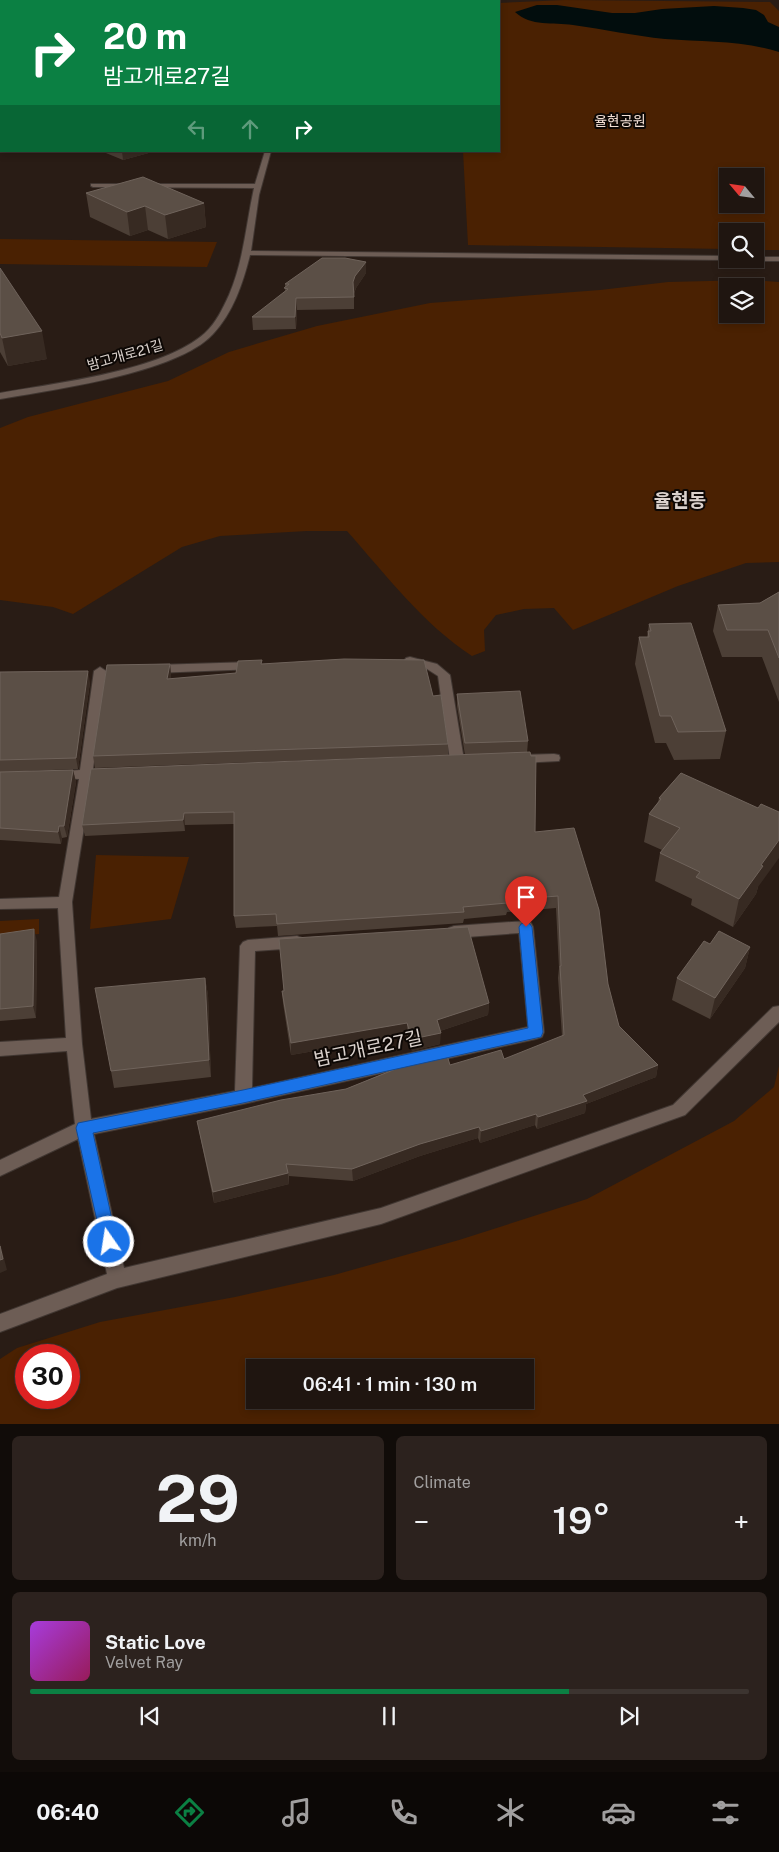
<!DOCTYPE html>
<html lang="en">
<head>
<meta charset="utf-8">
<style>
	:root { --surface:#1f1510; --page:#2c221e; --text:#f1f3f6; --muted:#a19f9f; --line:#3c3430; --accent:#0b8043 }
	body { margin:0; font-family:"Public Sans","Noto Sans KR",sans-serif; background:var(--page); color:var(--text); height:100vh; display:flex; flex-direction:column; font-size:19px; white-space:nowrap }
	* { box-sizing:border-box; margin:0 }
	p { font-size:16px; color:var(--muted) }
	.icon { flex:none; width:28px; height:28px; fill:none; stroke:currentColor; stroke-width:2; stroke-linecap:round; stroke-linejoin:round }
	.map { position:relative; height:1424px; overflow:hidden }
	.panel { display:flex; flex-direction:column; gap:12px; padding:12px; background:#110c09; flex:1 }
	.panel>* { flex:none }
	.top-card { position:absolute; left:0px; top:0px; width:500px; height:152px; box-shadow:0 2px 8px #0003,0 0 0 1px var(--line); background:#0b8043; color:#fff; overflow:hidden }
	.needle { width:32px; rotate:299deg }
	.fabs { position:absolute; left:719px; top:168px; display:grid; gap:10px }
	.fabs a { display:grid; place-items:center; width:45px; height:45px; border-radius:0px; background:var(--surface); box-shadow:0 2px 8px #0003,0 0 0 1px var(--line); font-size:25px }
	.speed { position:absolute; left:15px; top:1344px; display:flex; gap:10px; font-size:25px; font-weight:700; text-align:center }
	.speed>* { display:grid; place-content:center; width:65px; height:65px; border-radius:50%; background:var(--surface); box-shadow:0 2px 8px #0003,0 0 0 1px var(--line); line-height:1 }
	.speed .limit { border:8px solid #d22; background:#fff; color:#111 }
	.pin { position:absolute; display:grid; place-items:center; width:42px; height:42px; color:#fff; margin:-51px -21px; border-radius:50% 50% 50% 0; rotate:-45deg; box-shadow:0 0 5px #0007 }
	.pin .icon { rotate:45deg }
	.me { position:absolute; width:55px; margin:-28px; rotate:347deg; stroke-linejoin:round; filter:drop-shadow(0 0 4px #0008) }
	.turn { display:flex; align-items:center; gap:18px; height:105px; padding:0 20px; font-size:22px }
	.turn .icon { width:65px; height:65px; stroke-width:2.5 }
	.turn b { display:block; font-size:35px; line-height:42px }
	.lanes { display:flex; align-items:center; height:48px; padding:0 20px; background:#0003; justify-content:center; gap:25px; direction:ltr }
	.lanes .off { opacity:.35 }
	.big { font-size:38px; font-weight:600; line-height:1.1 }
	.panel .tile { flex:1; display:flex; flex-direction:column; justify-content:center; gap:8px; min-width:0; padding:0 18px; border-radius:8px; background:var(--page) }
	.panel .dial { align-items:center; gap:0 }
	.dial b { font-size:65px; line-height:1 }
	.song { display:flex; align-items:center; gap:15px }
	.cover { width:60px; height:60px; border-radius:8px; background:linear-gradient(135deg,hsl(280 70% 55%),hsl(330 70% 35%)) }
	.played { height:5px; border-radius:2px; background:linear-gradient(90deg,var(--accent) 75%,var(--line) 75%) }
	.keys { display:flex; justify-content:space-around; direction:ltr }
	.heat { display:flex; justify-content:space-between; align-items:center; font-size:28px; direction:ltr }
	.panel .tiles { flex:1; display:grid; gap:12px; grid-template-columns:1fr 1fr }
	.tile:last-child { grid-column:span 2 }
	.trip { position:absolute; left:246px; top:1359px; width:288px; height:50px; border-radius:0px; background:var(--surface); box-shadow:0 2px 8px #0003,0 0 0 1px var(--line); font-weight:600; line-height:50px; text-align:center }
	.menu { display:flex; height:80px; justify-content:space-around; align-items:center; background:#0c0806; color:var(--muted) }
	.menu .icon { width:35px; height:35px }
	.menu .on { color:var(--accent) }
	.menu b { font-size:22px; color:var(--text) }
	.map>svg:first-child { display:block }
	.green { fill:#4a2102; fill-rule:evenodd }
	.water { fill:#020d0d }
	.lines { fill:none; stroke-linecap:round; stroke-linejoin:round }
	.minor-casing { stroke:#413732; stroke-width:2 }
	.minor { fill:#6d5d55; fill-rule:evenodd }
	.wall { fill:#4c3f36 }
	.shaded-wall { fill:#372a22 }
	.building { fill:#5b4f46; stroke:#6f635b }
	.route { fill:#1a73e8; stroke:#114b97 }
	.labels { text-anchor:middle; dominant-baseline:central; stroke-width:4; stroke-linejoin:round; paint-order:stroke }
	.far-park-label { font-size:14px; fill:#f3dfd4; stroke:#0d0805 }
	.far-street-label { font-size:14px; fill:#dad1cc; stroke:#0d0805 }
	.quarter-label { font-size:19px; font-weight:bold; fill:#dad1cc; stroke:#0d0805 }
	.near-street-label { font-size:19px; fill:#dad1cc; stroke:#0d0805 }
</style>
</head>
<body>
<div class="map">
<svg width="779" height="1425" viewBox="0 0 779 1425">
	<rect width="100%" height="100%" fill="#291c15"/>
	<!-- green -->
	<path class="green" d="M565 0 770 2 779 11V250H755V231H728L727 249 468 245 463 151H499V3ZM728 176H755V204H728Z
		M0 239 217 242 207 267 0 264Z
		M750 280 779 282V562L746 563 678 586 573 630 554 608 524 609 496 615 484 630 485 651 472 656C423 624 386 575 347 531H307L220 536 182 547 73 614 53 607 0 600V428L28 417 168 381 229 352 317 326 430 303 600 290 668 282ZM755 286V314H728V286Z
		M96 855 189 857 171 919 90 929Z
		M39 919V934L0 938V921Z
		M779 1066V1424H0V1359L17 1348 100 1322 235 1297 334 1275 459 1240 587 1199 734 1121 774 1087ZM26 1355H69V1398H26ZM255 1368H525V1400H255Z"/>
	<!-- water -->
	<path class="water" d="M537 5H557L612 13H635L662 9 714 6 743 8 756 10 764 15 768 22 779 27V52C741 40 704 42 665 39 634 36 604 29 573 25 553 22 531 27 515 12Z"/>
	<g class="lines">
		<!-- minor casing -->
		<g class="minor-casing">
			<path id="minor" d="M265 151H271L259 195 251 251 728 256V259H731L728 260 250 255C243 283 233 313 213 334 178 373 52 390 0 399V393C56 383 163 371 205 333 216 323 223 308 229 295 244 260 246 224 254 188L93 187 91 186V184H255Z
				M755 257H779V261H752L751 259H755Z
				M410 657 437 664 450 675 464 760 462 763 457 764 450 760 438 676 424 667 406 664 404 661 406 658Z
				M252 662 258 666 256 669 155 673 149 669 155 665Z
				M100 667 106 671 93 769 112 770 114 773 112 776 92 778 72 902 82 1044 91 1119 235 1091 240 946 243 942 248 940 297 936 302 938 304 942 302 946 297 948 255 951 252 1088 528 1027 519 933 454 938 449 936 447 932 449 928 454 926 526 921 531 923 533 927 544 1032 542 1037 536 1039 243 1104 94 1134 124 1268 381 1208 673 1105 773 1007 779 1006V1022L685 1115 381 1224 117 1288 0 1332V1314L107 1274 78 1139 0 1176V1160L75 1124 67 1051 0 1056V1042L66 1038 58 908 0 909V899L59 897 79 779 52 778 50 775 52 772 80 770 94 671Z
				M554 754 559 755 560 758 559 761 520 763 513 759 520 755Z"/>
		</g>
		<!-- minor -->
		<use href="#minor" class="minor"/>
	</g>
	<!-- wall -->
	<path class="wall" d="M101 151H156L123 160Z
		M86 193 204 203 206 227 168 239 148 230 130 236 90 217Z
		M0 268 47 359 8 366 0 352Z
		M366 273 356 288 354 294V309L297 310 296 329 253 330 252 317 285 292V284Z
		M779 592V702L762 657H722L713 631 718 605 760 603Z
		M649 624 726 731 720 759 674 760 666 743H655L635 664 639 637H647Z
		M170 664 171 676 170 679 236 673 262 664 433 696 448 744V755L95 768 93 756Z
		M0 672 90 682 78 769 0 772Z
		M457 694 528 741 527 753 535 832 608 984 619 1026 658 1065 656 1077 586 1104 585 1113 537 1129 535 1125 480 1143 478 1138 420 1156 353 1181 289 1176V1184L214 1203 197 1121 346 1089 416 1060V1056L450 1065 504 1059 562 1036 558 978 559 968 556 908 507 912 506 915 464 919 463 923 278 936 277 926 236 928 234 916V824L185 825V831L85 836 82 825 465 755 457 706Z
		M73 770 76 782 67 837 62 838 61 844 0 840V772Z
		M681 773 758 887 756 894 733 927 691 905 692 899 655 881 660 853 662 850 644 842 649 814 658 802 659 798Z
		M0 934 37 941 36 1018 0 1021Z
		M710 944 750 947 745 968 710 1019 672 1000 677 978Z
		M205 978 208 995 211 1077 114 1088 111 1071Z
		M282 991 489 1003 488 1015 440 1031V1044L412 1051 407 1035 291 1055 283 1003Z"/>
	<!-- shaded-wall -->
	<path class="shaded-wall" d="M122 151H156L123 160Z
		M204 203 206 227 168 239 165 215Z
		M145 206 148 230 130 236 127 212Z
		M366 262V273L356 288 353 295V282L355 276Z
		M296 298 297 310 296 329 295 317Z
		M42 331 47 359 8 366 2 338Z
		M170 664 171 676 168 691 167 679Z
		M88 671 90 682 78 769 76 758Z
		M73 770 76 782 67 837 64 826Z
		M184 813 185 825V831L183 820Z
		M59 826 62 838 61 844 58 832Z
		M779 840V858L758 887 756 894 733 927 739 899 761 865Z
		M34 929 37 941 36 1018 33 1006Z
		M750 947 745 968 710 1019 715 998Z
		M205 978 208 995 211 1077 209 1060Z
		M489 1003 488 1015 437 1032V1020Z
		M407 1023V1035L291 1055V1043Z
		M441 1033 440 1044 412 1051V1039Z
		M658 1065 656 1077 586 1104 585 1113 537 1129 538 1117 583 1095Z
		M536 1114 535 1125 480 1143 481 1131Z
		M479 1127 478 1138 420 1156 353 1181 352 1169 420 1144Z
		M288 1173 289 1184 214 1203 213 1192Z
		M0 1243 7 1270 0 1273Z"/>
	<!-- building -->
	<path class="building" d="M143 177 204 203 165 215 145 206 127 212 86 193Z
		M322 258H345L366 262 355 276 353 282 354 297 296 298 295 317H252L288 289 284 288 289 284H285Z
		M0 268 42 331 2 338 0 333Z
		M779 592V658L768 630H727L718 605 760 603Z
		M691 623 726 731 678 732 671 716H660L639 637H649L648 631H651L649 624Z
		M344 659 424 660 433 696 441 695 448 744 93 756 107 665 170 664 167 679 236 673 238 661 262 660 261 664Z
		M88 671 76 758 0 760V672Z
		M520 691 528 741 465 743 457 694Z
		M530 752 531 756H536L535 832 574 828 599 910 608 984 619 1026 658 1065 583 1095 587 1101 538 1117 536 1114 481 1131 479 1127 420 1144 352 1169 286 1164 288 1173 213 1192 197 1121 281 1100 346 1089 418 1060 416 1056 445 1049 450 1065 501 1050 504 1059 564 1035 560 966H561L558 896 507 900V903L463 907 464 912 277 924 276 914 234 916V812L184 813 183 820 82 825 91 769Z
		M73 770 64 826H59L58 832 0 828V772Z
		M681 773 758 808 761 804 779 812V840L761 865 763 866 739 899 696 877 700 872 660 853 680 828 649 814 661 799 659 798Z
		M468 927 489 1003 437 1020 441 1033 412 1039 407 1023 291 1043 282 991H284L279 939Z
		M34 929 33 1006 0 1009V934Z
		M719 931 750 947 715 998 677 978 704 941 710 944Z
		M205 978 209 1060 111 1071 95 988Z
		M0 1246 3 1259 0 1260Z"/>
	<!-- route -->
	<path class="route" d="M526 922 530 924 532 927 543 1032 541 1037 243 1103 93 1133 117 1242 115 1247 109 1249 103 1247 76 1128 78 1123 243 1090 528 1028 519 927 521 924Z"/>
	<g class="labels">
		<!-- far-park labels -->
		<g class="far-park-label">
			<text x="620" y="121">율현공원</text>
		</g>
		<!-- far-street labels -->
		<g class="far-street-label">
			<text transform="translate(125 355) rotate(-16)">밤고개로21길</text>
		</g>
		<!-- quarter labels -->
		<g class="quarter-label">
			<text x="680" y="500">율현동</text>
		</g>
		<!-- near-street labels -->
		<g class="near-street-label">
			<text transform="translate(368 1048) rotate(-12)">밤고개로27길</text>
		</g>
	</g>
</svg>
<div class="fabs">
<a><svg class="needle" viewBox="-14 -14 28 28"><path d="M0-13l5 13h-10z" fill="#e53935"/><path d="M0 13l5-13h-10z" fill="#a19f9f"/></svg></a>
<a><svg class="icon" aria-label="search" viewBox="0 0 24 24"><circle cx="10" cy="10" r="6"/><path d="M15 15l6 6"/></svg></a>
<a><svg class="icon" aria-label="layers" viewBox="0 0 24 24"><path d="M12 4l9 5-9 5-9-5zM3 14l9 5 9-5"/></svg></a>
</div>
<div class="speed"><div class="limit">30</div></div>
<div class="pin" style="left:526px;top:927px;background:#d93025"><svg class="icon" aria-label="arrive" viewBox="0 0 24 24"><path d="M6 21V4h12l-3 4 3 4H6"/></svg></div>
<svg class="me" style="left:109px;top:1242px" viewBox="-20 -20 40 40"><circle r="17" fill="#1a73e8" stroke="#fff" stroke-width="3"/><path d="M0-11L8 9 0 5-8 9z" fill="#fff"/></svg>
<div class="trip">06:41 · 1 min · 130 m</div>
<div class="top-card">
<div class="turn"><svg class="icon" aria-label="right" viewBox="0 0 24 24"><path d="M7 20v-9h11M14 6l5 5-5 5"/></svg><div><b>20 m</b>밤고개로27길</div></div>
<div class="lanes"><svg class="icon off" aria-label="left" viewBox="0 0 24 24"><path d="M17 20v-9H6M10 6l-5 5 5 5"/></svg><svg class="icon off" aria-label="ahead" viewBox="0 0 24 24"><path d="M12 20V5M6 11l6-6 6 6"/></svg><svg class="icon" aria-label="right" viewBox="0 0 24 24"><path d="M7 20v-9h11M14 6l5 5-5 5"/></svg></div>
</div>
</div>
<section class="panel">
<div class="tiles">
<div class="tile dial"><b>29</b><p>km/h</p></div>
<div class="tile"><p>Climate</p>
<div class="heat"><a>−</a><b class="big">19°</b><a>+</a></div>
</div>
<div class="tile">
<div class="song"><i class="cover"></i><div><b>Static Love</b><p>Velvet Ray</p></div></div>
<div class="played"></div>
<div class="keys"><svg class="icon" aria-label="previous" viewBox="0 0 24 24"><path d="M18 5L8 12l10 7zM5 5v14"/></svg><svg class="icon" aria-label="pause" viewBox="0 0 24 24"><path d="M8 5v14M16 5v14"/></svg><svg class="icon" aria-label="next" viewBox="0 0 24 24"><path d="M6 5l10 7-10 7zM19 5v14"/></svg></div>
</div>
</div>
</section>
<nav class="menu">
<b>06:40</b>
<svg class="icon on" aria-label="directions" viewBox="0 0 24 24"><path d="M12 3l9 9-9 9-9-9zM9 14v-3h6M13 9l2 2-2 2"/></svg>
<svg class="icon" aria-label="music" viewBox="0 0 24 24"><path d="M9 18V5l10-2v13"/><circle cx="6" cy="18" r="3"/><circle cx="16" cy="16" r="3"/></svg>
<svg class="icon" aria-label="phone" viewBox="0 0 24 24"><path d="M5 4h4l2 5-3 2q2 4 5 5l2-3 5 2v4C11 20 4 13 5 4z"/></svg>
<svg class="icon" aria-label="climate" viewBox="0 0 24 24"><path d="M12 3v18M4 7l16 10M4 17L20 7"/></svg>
<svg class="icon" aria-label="car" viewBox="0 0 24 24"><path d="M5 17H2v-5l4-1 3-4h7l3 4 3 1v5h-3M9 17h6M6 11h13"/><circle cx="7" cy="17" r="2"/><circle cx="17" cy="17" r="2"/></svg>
<svg class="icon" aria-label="filters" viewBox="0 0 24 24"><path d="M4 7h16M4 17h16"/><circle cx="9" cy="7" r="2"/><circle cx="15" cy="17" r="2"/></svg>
</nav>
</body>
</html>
